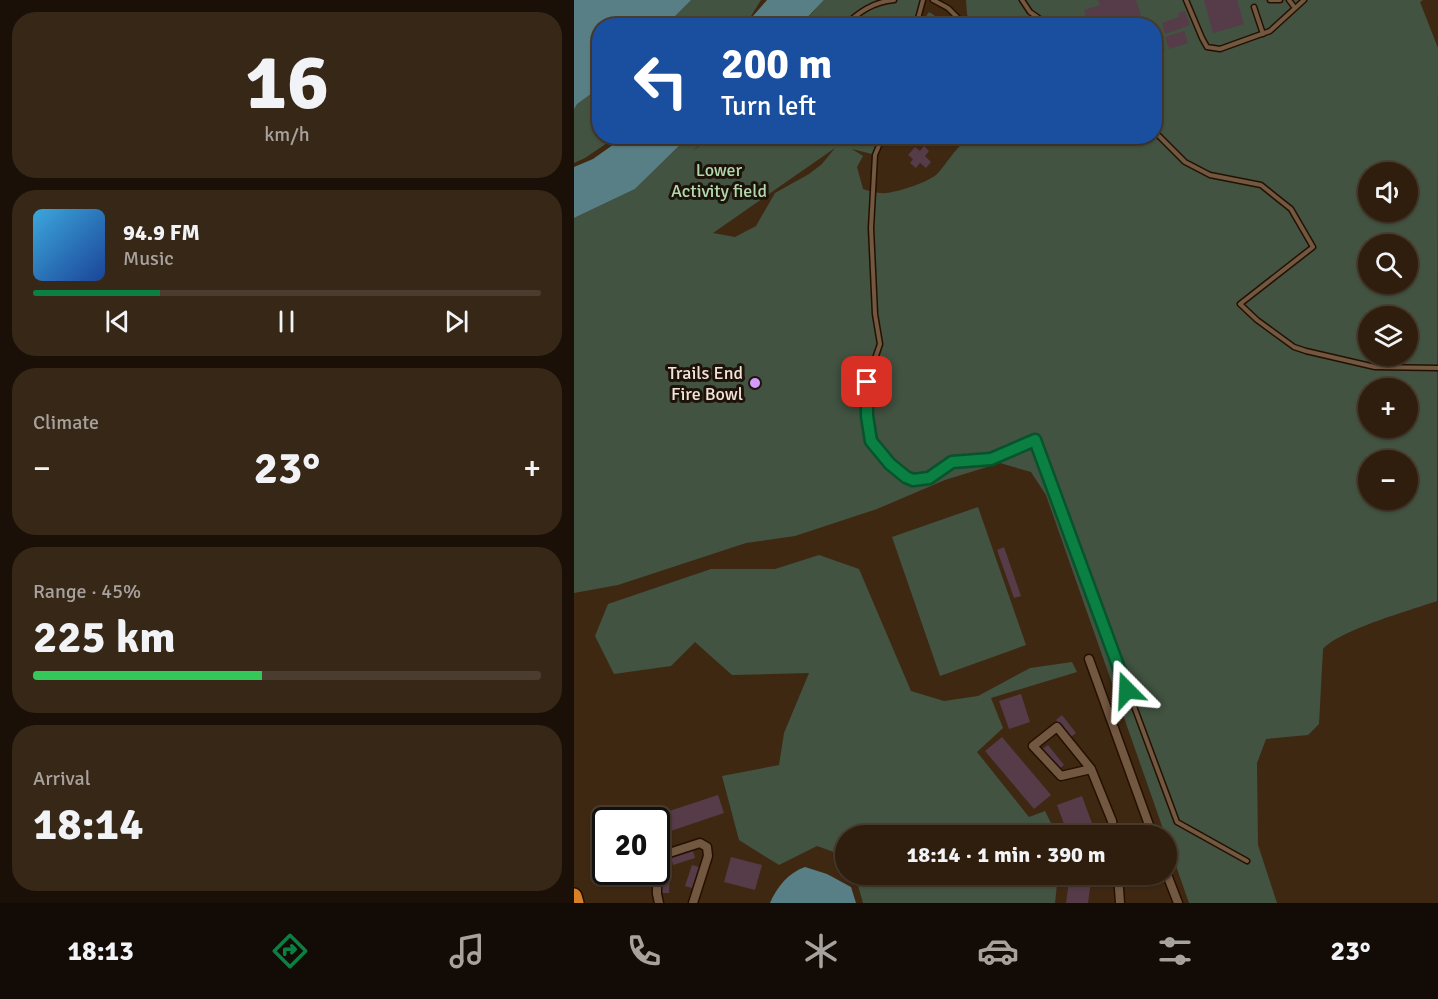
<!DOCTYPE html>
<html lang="en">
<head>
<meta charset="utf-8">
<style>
	:root { --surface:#2f1e0e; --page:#372717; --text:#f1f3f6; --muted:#a7a29e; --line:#4a3c2e; --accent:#0b8043 }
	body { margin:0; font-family:Signika,sans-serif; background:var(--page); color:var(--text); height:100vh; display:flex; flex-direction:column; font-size:22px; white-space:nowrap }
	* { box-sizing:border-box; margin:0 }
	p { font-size:20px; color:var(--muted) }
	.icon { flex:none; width:33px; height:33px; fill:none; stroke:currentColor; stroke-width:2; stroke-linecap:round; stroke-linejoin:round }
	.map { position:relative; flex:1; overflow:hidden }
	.details { display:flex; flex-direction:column; gap:12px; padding:12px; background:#1a1008; width:574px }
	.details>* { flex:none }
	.top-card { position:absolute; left:18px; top:18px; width:570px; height:126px; border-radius:24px; box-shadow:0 2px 4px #0004,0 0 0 2px var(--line); background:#1a4fa0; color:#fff; overflow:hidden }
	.fabs { position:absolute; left:784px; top:162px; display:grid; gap:12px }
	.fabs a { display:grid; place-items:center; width:60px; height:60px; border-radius:50%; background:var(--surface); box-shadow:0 2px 4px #0004,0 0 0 2px var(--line); font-size:30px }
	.speed { position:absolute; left:18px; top:807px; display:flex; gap:12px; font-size:30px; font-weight:700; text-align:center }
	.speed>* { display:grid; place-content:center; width:78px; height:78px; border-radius:50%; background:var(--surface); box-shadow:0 2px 4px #0004,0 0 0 2px var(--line); line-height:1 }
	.speed .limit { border:3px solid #111; border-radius:9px; background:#fff; color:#111 }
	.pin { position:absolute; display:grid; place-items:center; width:51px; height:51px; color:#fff; margin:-26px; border-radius:12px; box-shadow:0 3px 9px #0006 }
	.me { position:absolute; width:66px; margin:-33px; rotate:339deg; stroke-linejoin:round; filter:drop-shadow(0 0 4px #0008) }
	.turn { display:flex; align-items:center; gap:21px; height:126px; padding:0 30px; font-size:27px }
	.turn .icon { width:78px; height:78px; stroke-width:2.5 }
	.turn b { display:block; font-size:42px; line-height:51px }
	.big { font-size:45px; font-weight:700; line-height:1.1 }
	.details .card { flex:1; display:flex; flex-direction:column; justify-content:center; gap:9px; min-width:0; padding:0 21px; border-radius:24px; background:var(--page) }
	.details .dial { align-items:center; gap:0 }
	.dial b { font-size:78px; line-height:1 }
	.song { display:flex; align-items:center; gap:18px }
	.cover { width:72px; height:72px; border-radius:9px; background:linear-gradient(135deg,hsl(200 70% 55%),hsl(220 70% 35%)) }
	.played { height:6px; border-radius:3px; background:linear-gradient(90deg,var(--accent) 25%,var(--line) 25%) }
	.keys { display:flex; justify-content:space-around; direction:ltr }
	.heat { display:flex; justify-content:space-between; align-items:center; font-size:33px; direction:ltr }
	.charge { height:9px; border-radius:4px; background:linear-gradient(90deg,#34c759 45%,var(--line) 0) }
	.trip { position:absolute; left:261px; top:825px; width:342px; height:60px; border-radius:30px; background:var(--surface); box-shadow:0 2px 4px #0004,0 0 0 2px var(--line); font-weight:700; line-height:60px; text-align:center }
	.tabs { display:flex; height:96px; justify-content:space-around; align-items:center; background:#130c06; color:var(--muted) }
	.tabs .icon { width:42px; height:42px }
	.tabs .selected { color:var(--accent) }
	.tabs b { font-size:27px; color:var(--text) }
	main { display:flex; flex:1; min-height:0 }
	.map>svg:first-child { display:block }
	.green { fill:#425341; fill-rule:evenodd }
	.water { fill:#597f86 }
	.building { fill:#563b49 }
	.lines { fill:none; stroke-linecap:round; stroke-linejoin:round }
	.service-casing { stroke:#251000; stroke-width:7 }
	.minor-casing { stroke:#251000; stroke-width:11 }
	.motorway-casing { stroke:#251000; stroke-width:18 }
	.service { stroke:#725741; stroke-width:4 }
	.minor { stroke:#725741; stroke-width:8 }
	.motorway { stroke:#d88025; stroke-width:15 }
	.route-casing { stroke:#07532c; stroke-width:15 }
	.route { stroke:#0b8043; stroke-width:10 }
	.poi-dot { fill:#d39cfc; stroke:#1e130a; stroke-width:2 }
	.labels { text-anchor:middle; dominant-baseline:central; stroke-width:6; stroke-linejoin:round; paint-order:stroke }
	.park-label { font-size:18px; fill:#b1d9ad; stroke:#1e130a }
	.poi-label { font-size:18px; fill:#f3e4d7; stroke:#1e130a; text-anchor:end }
</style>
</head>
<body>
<main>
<section class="details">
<div class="card dial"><b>16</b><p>km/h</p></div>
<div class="card">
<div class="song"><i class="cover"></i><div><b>94.9 FM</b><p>Music</p></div></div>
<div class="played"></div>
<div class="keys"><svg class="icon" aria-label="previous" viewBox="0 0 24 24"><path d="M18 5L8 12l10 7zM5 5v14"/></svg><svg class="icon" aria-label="pause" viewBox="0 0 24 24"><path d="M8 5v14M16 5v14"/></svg><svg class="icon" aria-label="next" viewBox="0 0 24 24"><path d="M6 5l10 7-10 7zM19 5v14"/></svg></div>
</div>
<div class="card"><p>Climate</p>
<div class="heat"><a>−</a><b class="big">23°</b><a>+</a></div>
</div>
<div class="card"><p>Range · 45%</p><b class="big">225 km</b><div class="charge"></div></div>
<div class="card"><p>Arrival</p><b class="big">18:14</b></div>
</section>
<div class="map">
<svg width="864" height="903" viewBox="0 0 864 903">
	<rect width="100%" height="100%" fill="#3f2812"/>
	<!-- green -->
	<path class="green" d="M0 0H187L174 21 169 25 26 26V136L42 137 11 158 0 163Z
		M250 0H350L342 25 226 26Z
		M392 0H849L846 2 864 48 863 601C837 610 766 630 749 649L745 724 734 735 692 739 683 763 684 845 703 903H615L472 495 457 472 426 463 371 480 303 509 221 536 172 543 44 585 0 593V218L61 189 114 137H134L118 152 136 137H307L298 154 278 149 289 156 283 167 289 189C296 191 305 194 312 193 324 192 356 182 364 173 375 161 384 143 399 137L580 136V26L397 25 393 14ZM261 148 248 164 235 174 201 193 182 226 161 237 139 233ZM795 172H834V212H795ZM795 244H834V284H795ZM795 316H834V356H795ZM795 388H834V428H795ZM795 460H834V500H795Z
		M355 12 375 25H346Z
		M404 507 452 645 366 676 318 537Z
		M245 555 285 569 337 691 370 701 404 696 456 668 498 662 503 672 417 698 429 728 403 752 455 817 471 811 483 835 272 836 271 856 243 846 205 865 165 840 148 776 205 765 210 733 235 673 158 675 121 642 97 666 40 674 21 636 34 604 137 569H201Z
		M281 875V874L484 875 481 903H289Z"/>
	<!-- water -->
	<path class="water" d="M0 0H117L92 25 26 26 25 88 3 104 0 109Z
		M193 0H250L226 25H171Z
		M50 137H114L61 189 0 218V167L19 159Z
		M231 867 253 874 277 887 282 903H196C203 887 214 873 231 867Z"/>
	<!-- building -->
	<path class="building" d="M524 0H562L570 26H515L510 10 526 5Z
		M630 0H663L670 24 639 33Z
		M611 11 616 25 591 34 588 23 605 17 604 13Z
		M610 31 614 43 595 49 591 37Z
		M587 37 591 50 580 53V39Z
		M350 146 355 151 351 156 357 162 352 168 346 163 342 168 336 163 339 159 334 155 341 147 346 151Z
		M430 547 447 596 440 598 423 550Z
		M447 694 456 722 435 729 425 701Z
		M488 715 502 733 496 738 482 720Z
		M428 737 477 795 460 809 411 751Z
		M474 745 490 765 484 770 467 750Z
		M144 795 150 813 82 836V820H75L74 818Z
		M508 796 519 826 494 835 483 805Z
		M119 851 121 858 99 865 97 858Z
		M157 857 188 865 181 890 150 882Z
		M118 865 125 867 118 888 111 886Z
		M87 870H96L95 893H87Z
		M496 874H518L514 903H492Z"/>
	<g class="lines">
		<!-- service casing -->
		<g class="service-casing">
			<path id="service" d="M359 0 374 8 392 26
				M448 0 456 12 476 26
				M612 0 628 38 633 47 646 49 696 31 730 0
				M696 0H706
				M715 0 721 8
				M680 7 689 34
				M270 26C285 12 299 2 320 0
				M342 26 349 0
				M505 26 514 23
				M580 131 611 162 636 175 687 185 717 209 739 247 666 304 683 320 720 347 732 351 801 367 864 368
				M309 136 301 155 297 228 301 314 306 344 293 382V416L297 441 317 464 332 477 347 480 355 478 378 462 417 459 461 440 603 822 673 861"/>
		</g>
		<!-- minor casing -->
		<g class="minor-casing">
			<path id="minor" d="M515 659 579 836
				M483 727 517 769 487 776 459 746Z
				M517 769 538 821 540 836
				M592 872 604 903
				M544 874 546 903
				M85 903 83 894V867L86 859 92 854 126 843 133 847 134 856 119 903"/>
		</g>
		<!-- motorway casing -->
		<g class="motorway-casing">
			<path id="motorway" d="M0 896 2 903"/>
		</g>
		<!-- service -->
		<use href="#service" class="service"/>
		<!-- minor -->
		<use href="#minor" class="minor"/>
		<!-- motorway -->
		<use href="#motorway" class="motorway"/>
	</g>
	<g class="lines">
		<!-- route casing -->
		<g class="route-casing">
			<path id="route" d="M293 382V416L297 441 316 464 332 477 339 480 355 478 378 462 417 459 461 440 553 690"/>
		</g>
		<!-- route -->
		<use href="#route" class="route"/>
	</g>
	<!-- markers -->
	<circle class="poi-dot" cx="181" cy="383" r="6"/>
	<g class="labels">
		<!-- park labels -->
		<g class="park-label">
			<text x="145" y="170">Lower<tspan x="145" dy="21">Activity field</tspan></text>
		</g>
		<!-- poi labels -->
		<g class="poi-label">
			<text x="169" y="373">Trails End<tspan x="169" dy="21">Fire Bowl</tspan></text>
		</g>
	</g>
</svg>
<div class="fabs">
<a><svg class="icon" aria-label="sound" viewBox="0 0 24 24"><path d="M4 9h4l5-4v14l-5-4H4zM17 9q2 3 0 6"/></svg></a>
<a><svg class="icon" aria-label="search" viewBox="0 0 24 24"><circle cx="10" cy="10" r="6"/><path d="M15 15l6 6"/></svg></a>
<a><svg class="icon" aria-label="layers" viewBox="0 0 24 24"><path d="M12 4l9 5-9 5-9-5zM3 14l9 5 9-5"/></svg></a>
<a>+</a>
<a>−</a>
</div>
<div class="speed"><div class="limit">20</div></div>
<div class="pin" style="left:293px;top:382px;background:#d93025"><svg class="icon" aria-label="arrive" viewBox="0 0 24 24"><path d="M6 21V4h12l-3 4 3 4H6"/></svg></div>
<svg class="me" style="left:553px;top:690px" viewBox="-20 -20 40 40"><path d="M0-17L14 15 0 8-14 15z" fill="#0b8043" stroke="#fff" stroke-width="4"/></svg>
<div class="trip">18:14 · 1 min · 390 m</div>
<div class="top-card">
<div class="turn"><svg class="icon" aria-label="left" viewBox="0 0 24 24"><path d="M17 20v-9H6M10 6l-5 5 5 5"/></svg><div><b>200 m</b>Turn left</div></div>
</div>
</div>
</main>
<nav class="tabs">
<b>18:13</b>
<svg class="icon selected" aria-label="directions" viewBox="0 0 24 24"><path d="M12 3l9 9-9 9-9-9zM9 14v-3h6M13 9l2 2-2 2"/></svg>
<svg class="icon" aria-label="music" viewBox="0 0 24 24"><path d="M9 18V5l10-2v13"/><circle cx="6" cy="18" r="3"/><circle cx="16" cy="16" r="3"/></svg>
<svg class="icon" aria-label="phone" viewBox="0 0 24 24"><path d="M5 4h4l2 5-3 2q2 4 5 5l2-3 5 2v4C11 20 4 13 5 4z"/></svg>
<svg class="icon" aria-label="climate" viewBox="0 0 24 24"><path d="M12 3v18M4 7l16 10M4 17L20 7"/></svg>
<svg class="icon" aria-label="car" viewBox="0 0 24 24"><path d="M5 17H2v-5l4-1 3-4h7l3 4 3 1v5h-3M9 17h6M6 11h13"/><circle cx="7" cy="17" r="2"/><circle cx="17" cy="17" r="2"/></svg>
<svg class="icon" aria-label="filters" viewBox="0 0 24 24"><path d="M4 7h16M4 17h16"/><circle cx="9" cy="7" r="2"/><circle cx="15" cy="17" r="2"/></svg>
<b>23°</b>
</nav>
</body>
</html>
